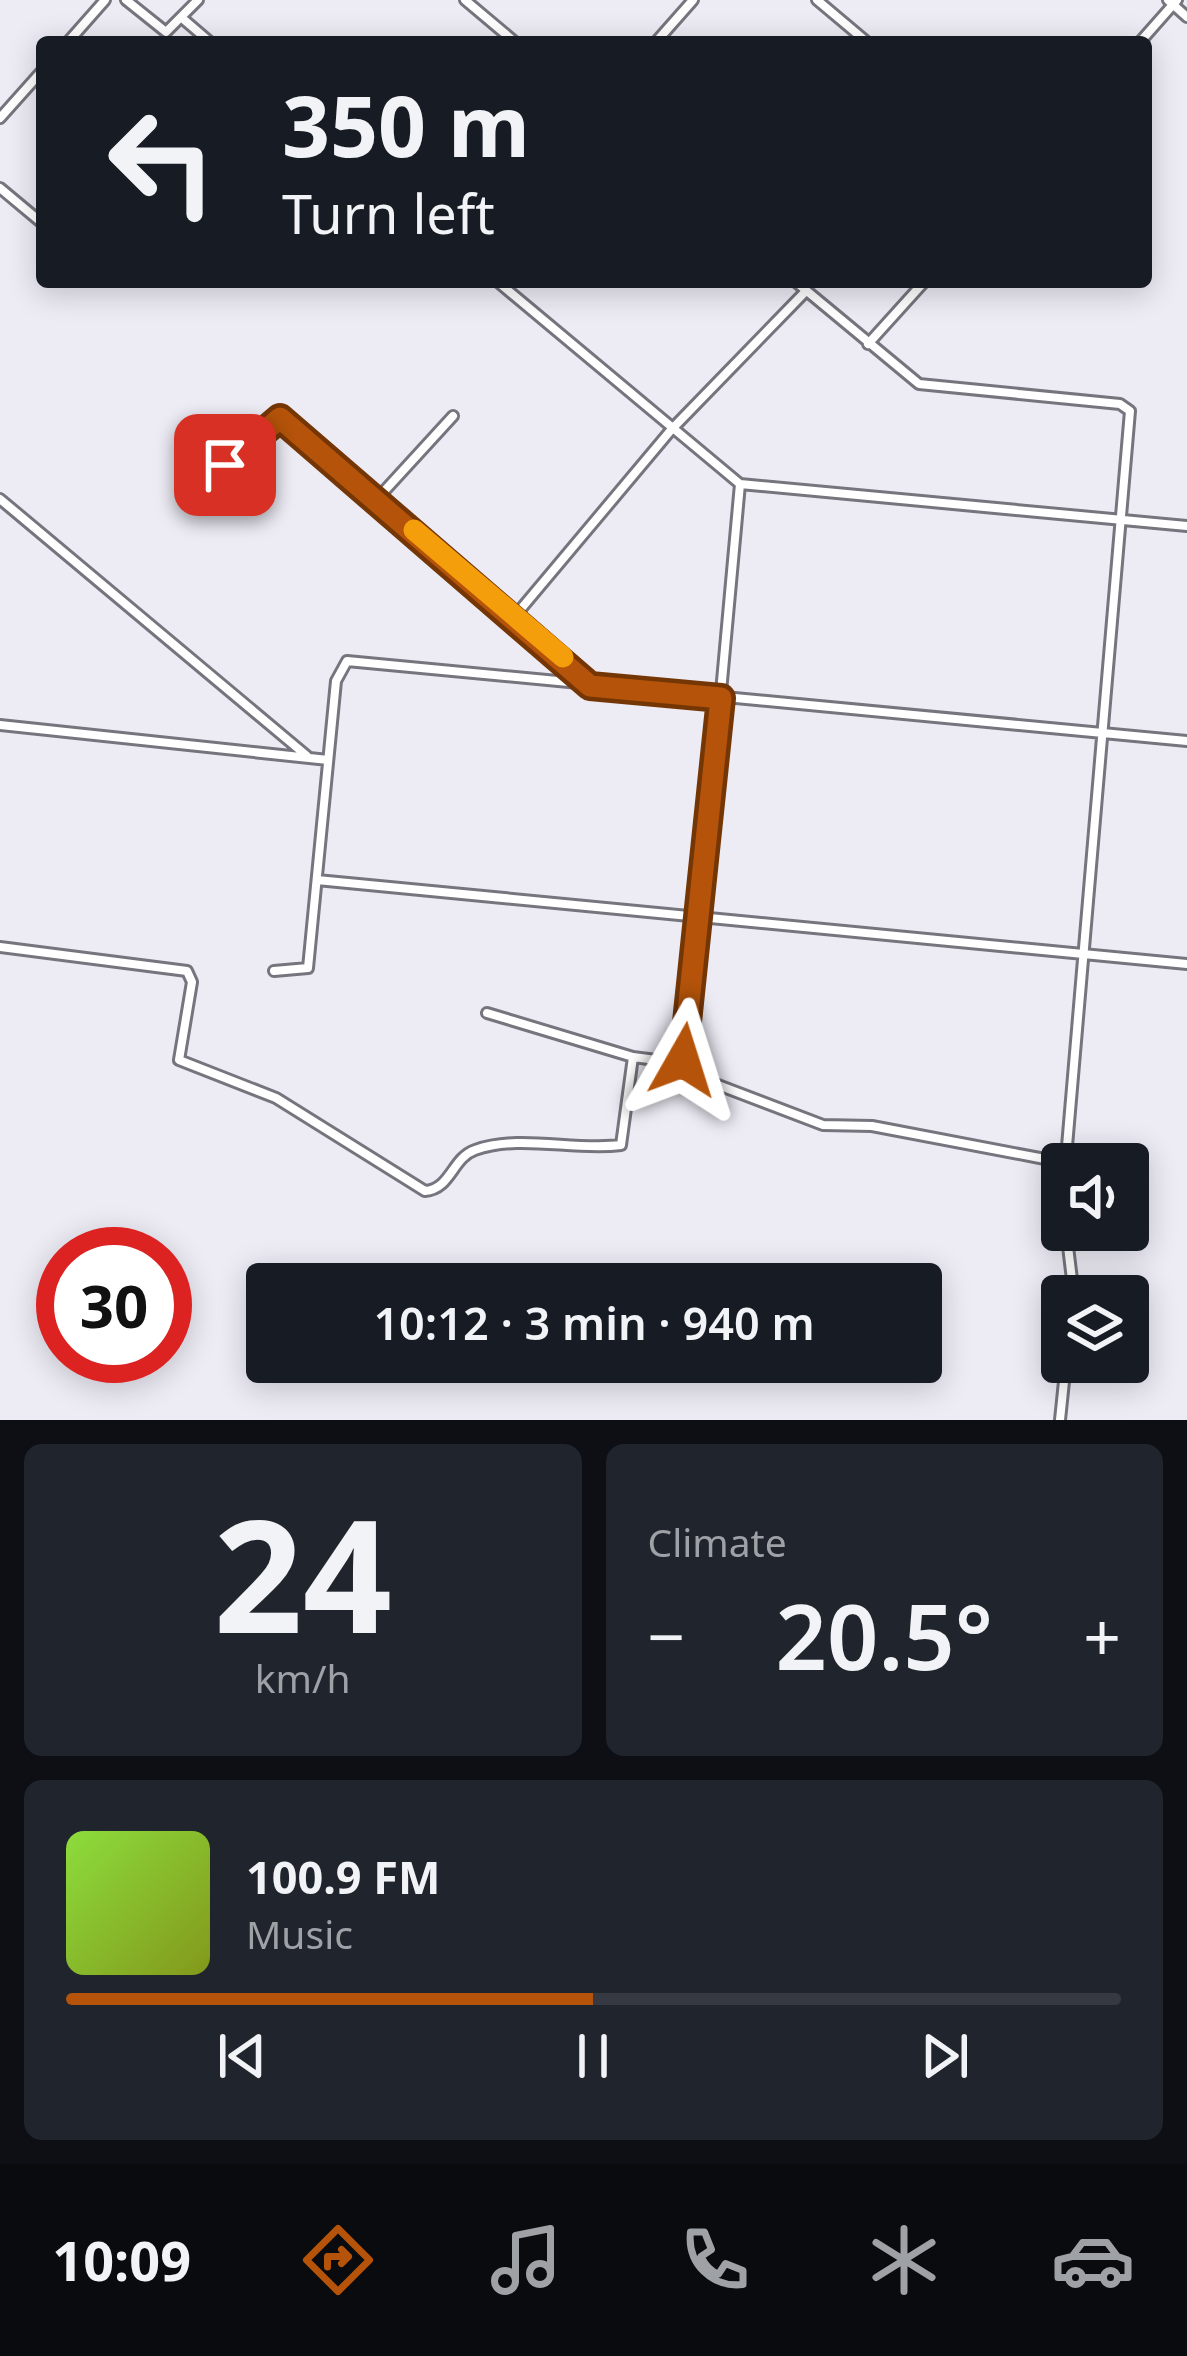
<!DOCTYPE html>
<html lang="en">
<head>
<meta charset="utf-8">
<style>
	:root { --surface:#171b24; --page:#20242c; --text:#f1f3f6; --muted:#9ea1a6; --line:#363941; --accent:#b45309 }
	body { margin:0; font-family:"Noto Sans",sans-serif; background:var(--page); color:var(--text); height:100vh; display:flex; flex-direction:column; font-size:45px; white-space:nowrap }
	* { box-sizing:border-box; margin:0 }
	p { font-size:39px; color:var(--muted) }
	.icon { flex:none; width:66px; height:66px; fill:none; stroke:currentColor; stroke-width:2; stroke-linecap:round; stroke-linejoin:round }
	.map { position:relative; height:1420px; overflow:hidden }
	.side { display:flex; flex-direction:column; gap:24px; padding:24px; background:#0d0f14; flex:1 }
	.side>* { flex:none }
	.top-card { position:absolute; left:36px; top:36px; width:1116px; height:252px; border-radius:12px; box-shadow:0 6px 30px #0003; background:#171b24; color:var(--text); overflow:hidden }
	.buttons { position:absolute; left:1041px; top:1143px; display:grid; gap:24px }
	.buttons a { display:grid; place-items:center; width:108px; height:108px; border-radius:12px; background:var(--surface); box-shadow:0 6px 30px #0003; font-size:60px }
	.speed { position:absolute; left:36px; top:1227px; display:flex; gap:24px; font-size:60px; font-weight:700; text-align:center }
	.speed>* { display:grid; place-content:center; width:156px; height:156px; border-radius:50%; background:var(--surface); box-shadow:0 6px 30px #0003; line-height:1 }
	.speed .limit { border:18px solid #d22; background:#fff; color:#111 }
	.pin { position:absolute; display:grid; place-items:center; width:102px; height:102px; color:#fff; margin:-51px; border-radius:24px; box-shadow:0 6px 18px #0006 }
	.me { position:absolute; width:132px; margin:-66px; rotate:6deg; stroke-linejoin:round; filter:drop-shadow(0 0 9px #0008) }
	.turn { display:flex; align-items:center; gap:42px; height:252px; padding:0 48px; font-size:54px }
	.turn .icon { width:156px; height:156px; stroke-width:2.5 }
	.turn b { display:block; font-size:84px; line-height:102px }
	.big { font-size:90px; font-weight:600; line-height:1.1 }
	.side .widget { flex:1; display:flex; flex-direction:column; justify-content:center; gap:18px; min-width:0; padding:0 42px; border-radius:18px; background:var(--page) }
	.side .dial { align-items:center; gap:0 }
	.dial b { font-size:156px; line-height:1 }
	.song { display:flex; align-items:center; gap:36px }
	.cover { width:144px; height:144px; border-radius:18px; background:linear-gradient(135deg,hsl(90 70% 55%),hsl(70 70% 35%)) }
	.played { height:12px; border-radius:6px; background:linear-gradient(90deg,var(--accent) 50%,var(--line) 50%) }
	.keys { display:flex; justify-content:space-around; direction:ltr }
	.heat { display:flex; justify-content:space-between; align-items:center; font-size:66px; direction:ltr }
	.side .tiles { flex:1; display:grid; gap:24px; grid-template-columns:1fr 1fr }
	.widget:last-child { grid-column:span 2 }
	.trip { position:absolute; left:246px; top:1263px; width:696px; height:120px; border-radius:12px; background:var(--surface); box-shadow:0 6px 30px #0003; font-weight:600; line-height:120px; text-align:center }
	.dock { display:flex; height:192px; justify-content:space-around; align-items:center; background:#090b0e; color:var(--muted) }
	.dock .icon { width:84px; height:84px }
	.dock .on { color:var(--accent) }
	.dock b { font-size:54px; color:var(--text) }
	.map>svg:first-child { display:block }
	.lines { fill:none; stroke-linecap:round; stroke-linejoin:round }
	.street-casing { stroke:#76747d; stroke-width:14 }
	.street { stroke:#fff; stroke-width:8 }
	.route-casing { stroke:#753606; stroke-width:30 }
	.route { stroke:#b45309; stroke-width:21 }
	.slow { stroke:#f59e0b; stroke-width:21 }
</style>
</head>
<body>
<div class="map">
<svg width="1187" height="1420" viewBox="0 0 1187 1420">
	<rect width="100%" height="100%" fill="#edecf5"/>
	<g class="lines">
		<!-- street casing -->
		<g class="street-casing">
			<path id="street" d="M126 0 166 32 198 0
				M465 0 515 42
				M817 0 867 42
				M1168 0 1187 17
				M182 18 210 42
				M68 42 105 0
				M656 42 693 0
				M1140 42 1177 0
				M0 118 42 71
				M0 188 42 223
				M498 282 740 484 1187 526
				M868 344 924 282
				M225 465 280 418 589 684
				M0 499 307 756
				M377 499 453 416
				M515 616 671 430 806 291
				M0 725 328 760
				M317 880 1187 964
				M0 947 187 971 192 982 179 1060 276 1098 425 1191C451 1189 452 1158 475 1150 520 1134 573 1151 621 1145L633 1057 487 1013
				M274 971 308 968 336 681 347 661 1187 741
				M633 1057 687 1064 697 1077 823 1125 872 1126 1045 1159 1066 1158 1130 411 1120 404 919 384 796 282
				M687 1064 740 484
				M1057 1161 1062 1187
				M1066 1230 1074 1296
				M1060 1420 1066 1362"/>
		</g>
		<!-- street -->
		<use href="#street" class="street"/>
	</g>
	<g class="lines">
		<!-- route casing -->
		<g class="route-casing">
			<path id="route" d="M225 465 280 418 590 686 721 698 683 1060"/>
		</g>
		<!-- route -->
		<use href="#route" class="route"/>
		<!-- slow -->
		<path class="slow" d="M414 530 563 657"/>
	</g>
</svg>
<div class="buttons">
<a><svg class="icon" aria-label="sound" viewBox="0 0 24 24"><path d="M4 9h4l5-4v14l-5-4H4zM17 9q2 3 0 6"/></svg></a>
<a><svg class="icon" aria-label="layers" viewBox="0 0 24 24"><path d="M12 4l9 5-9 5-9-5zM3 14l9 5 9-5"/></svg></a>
</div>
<div class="speed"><div class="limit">30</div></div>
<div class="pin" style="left:225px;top:465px;background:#d93025"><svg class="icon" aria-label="arrive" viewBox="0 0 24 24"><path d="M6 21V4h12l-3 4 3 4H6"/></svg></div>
<svg class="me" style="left:683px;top:1060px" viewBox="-20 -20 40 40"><path d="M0-17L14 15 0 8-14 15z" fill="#b45309" stroke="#fff" stroke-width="4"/></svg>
<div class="trip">10:12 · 3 min · 940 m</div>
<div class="top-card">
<div class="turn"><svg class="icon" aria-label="left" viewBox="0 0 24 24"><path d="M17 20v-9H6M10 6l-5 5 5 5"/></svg><div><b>350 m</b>Turn left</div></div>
</div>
</div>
<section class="side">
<div class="tiles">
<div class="widget dial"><b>24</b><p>km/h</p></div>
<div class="widget"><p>Climate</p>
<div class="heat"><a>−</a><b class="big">20.5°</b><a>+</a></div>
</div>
<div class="widget">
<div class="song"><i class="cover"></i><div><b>100.9 FM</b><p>Music</p></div></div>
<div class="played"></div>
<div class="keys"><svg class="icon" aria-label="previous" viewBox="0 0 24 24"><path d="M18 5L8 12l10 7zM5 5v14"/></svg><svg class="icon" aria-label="pause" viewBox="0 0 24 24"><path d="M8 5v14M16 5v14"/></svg><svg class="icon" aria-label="next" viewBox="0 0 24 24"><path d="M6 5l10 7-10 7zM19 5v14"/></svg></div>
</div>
</div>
</section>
<nav class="dock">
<b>10:09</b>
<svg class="icon on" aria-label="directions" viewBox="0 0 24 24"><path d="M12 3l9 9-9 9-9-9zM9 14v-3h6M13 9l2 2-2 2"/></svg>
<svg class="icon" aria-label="music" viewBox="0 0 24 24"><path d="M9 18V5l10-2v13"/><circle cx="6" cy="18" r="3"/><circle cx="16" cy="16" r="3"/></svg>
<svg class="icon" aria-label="phone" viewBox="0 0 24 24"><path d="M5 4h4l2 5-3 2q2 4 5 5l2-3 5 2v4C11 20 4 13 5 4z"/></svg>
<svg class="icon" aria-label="climate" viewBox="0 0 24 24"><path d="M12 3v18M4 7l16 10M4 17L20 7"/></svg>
<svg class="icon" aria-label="car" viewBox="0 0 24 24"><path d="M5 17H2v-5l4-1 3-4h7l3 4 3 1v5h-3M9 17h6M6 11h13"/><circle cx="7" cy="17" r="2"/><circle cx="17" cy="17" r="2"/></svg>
</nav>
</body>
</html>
